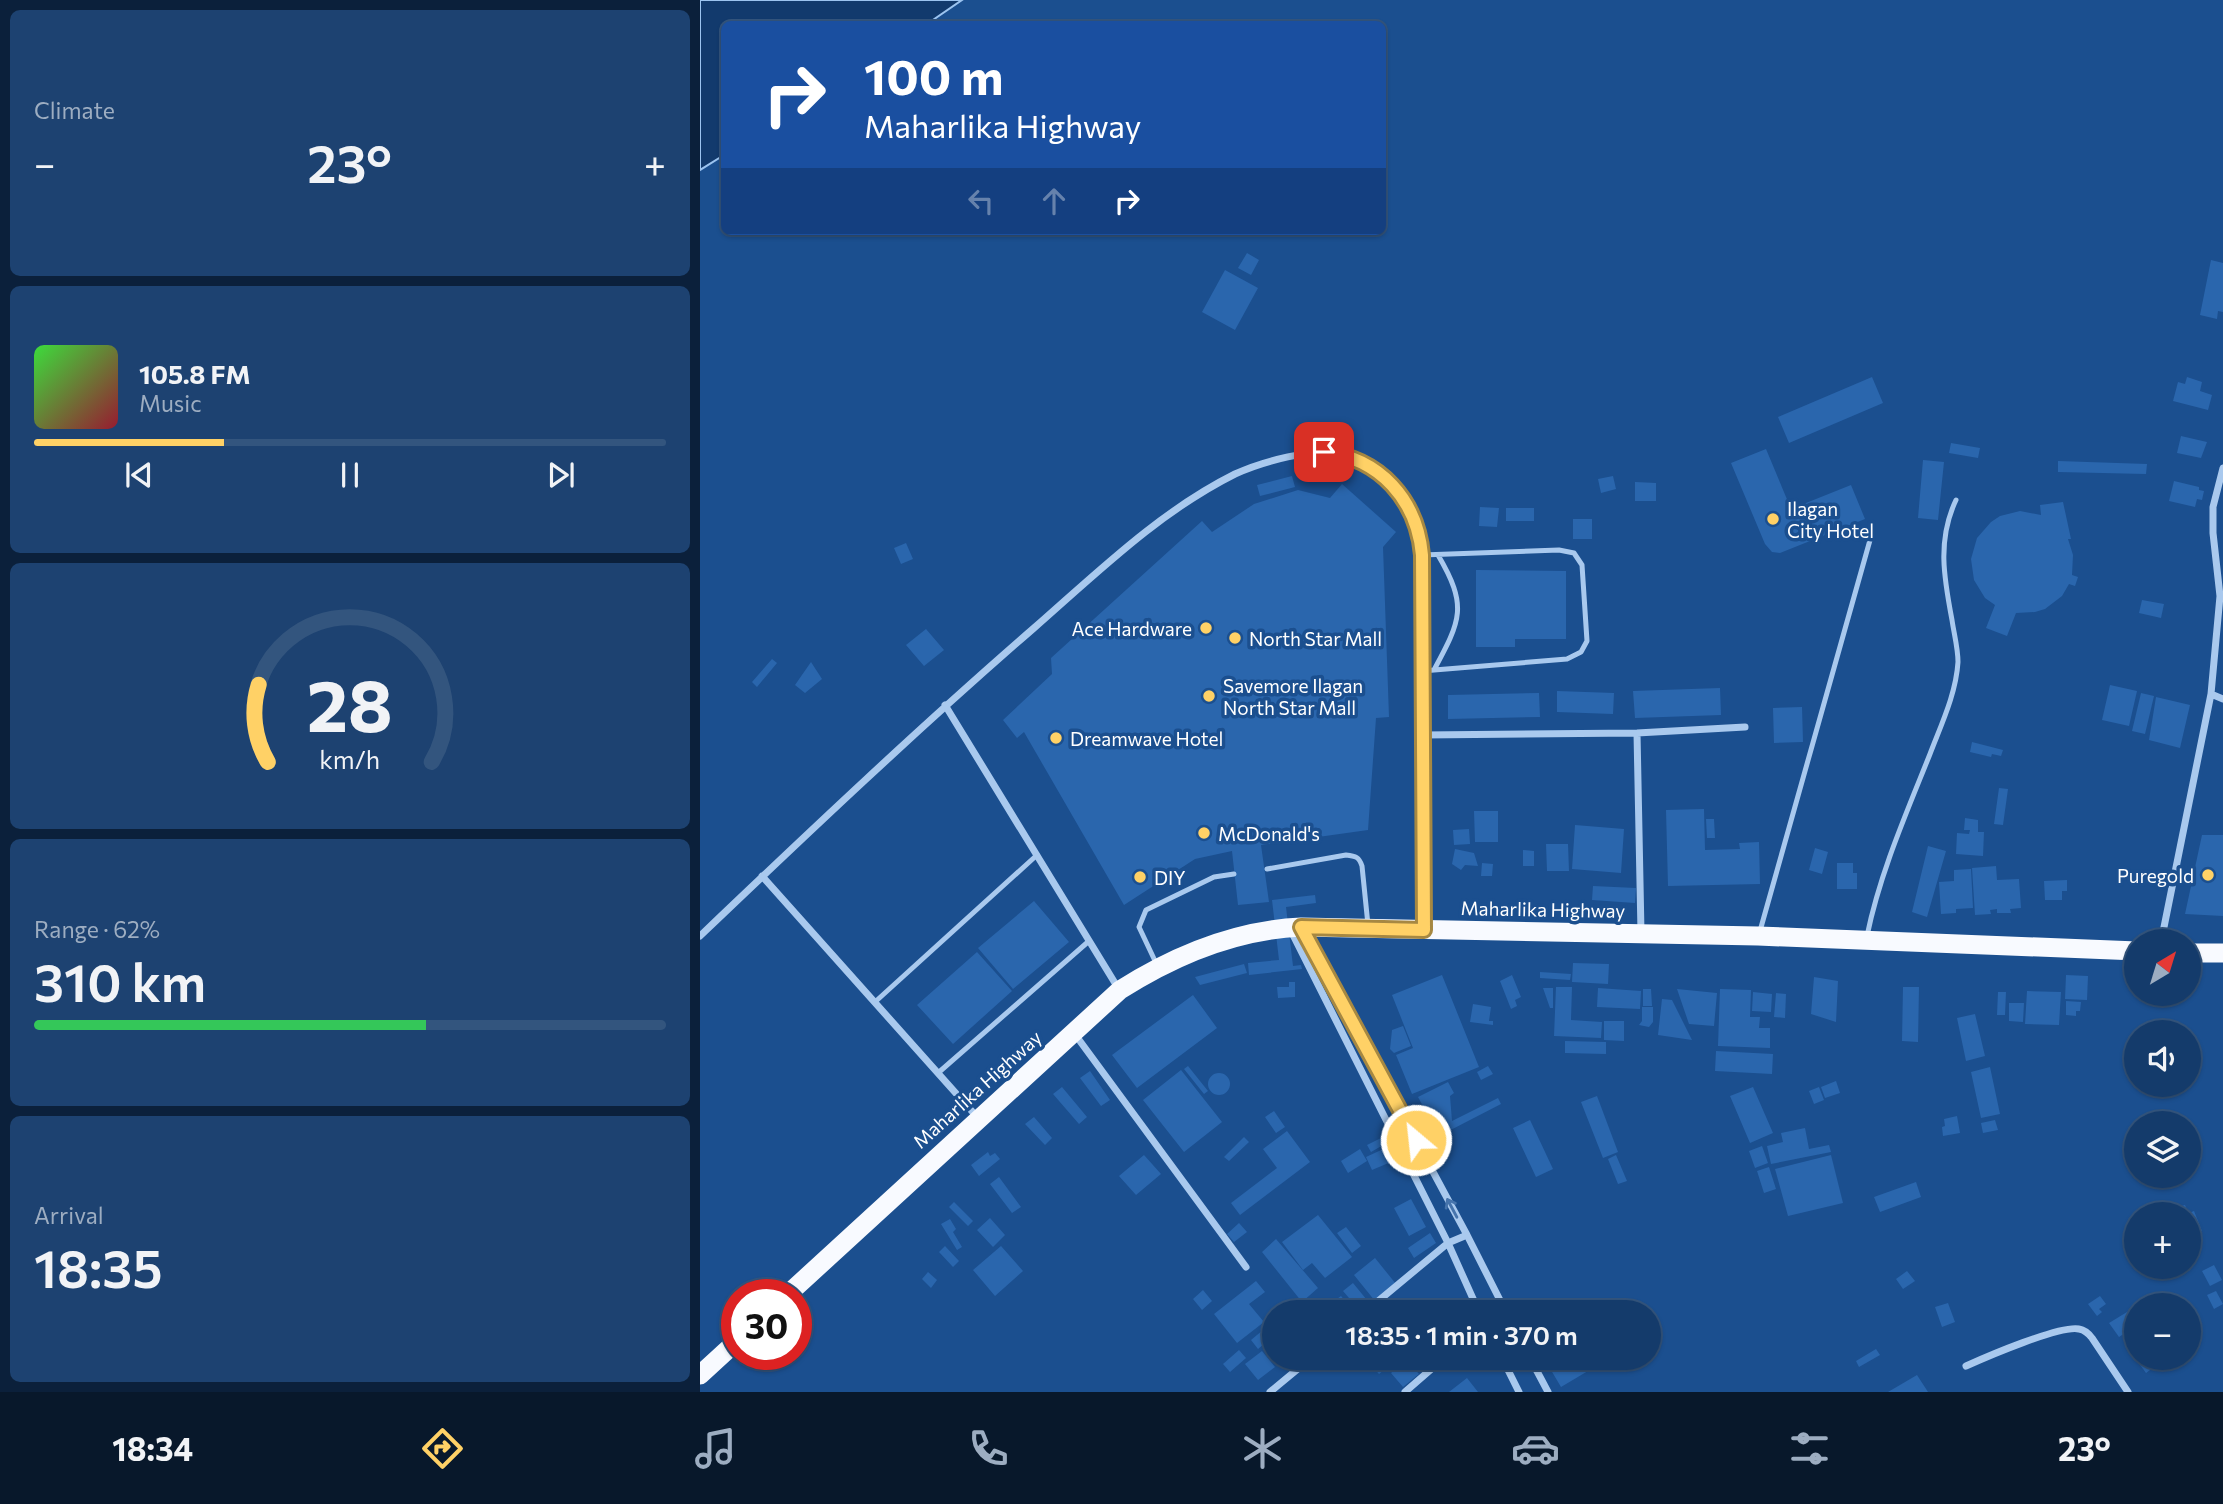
<!DOCTYPE html>
<html lang="en">
<head>
<meta charset="utf-8">
<style>
	:root { --surface:#143b6b; --page:#1d4271; --text:#f1f3f6; --muted:#9dadc1; --line:#33557e; --accent:#ffd166 }
	body { margin:0; font-family:Commissioner,sans-serif; background:var(--page); color:var(--text); height:100vh; display:flex; flex-direction:column; font-size:26px; white-space:nowrap }
	* { box-sizing:border-box; margin:0 }
	p { font-size:23px; color:var(--muted) }
	.icon { flex:none; width:38px; height:38px; fill:none; stroke:currentColor; stroke-width:2; stroke-linecap:round; stroke-linejoin:round }
	.map { position:relative; flex:1; overflow:hidden }
	.drawer { display:flex; flex-direction:column; gap:10px; padding:10px; background:#0b203b; width:700px }
	.drawer>* { flex:none }
	.hud { position:absolute; left:21px; top:21px; width:665px; height:214px; border-radius:10px; box-shadow:0 2px 5px #0004,0 0 0 2px var(--line); background:#1a4fa0; color:#fff; overflow:hidden }
	.needle { width:46px; rotate:38deg }
	.controls { position:absolute; left:1424px; top:929px; display:grid; gap:14px }
	.controls a { display:grid; place-items:center; width:77px; height:77px; border-radius:50%; background:var(--surface); box-shadow:0 2px 5px #0004,0 0 0 2px var(--line); font-size:35px }
	.speed { position:absolute; left:21px; top:1279px; display:flex; gap:14px; font-size:35px; font-weight:700; text-align:center }
	.speed>* { display:grid; place-content:center; width:91px; height:91px; border-radius:50%; background:var(--surface); box-shadow:0 2px 5px #0004,0 0 0 2px var(--line); line-height:1 }
	.speed .limit { border:10px solid #d22; background:#fff; color:#111 }
	.pin { position:absolute; display:grid; place-items:center; width:60px; height:60px; color:#fff; margin:-30px; border-radius:14px; box-shadow:0 4px 10px #0006 }
	.me { position:absolute; width:77px; margin:-38px; rotate:332deg; stroke-linejoin:round; filter:drop-shadow(0 0 5px #0008) }
	.turn { display:flex; align-items:center; gap:24px; height:147px; padding:0 28px; font-size:32px }
	.turn .icon { width:91px; height:91px; stroke-width:2.5 }
	.turn b { display:block; font-size:49px; line-height:60px }
	.lanes { display:flex; align-items:center; height:66px; padding:0 28px; background:#0003; justify-content:center; gap:35px; direction:ltr }
	.lanes .off { opacity:.35 }
	.big { font-size:52px; font-weight:600; line-height:1.1 }
	.drawer .widget { flex:1; display:flex; flex-direction:column; justify-content:center; gap:10px; min-width:0; padding:0 24px; border-radius:10px; background:var(--page) }
	.drawer .dial { align-items:center; gap:0 }
	.dial svg { height:182px; overflow:visible; fill:none; stroke:var(--line); stroke-width:7; stroke-linecap:round; text-anchor:middle }
	.dial text { fill:var(--text); stroke:none }
	.song { display:flex; align-items:center; gap:21px }
	.cover { width:84px; height:84px; border-radius:10px; background:linear-gradient(135deg,hsl(120 70% 55%),hsl(350 70% 35%)) }
	.played { height:7px; border-radius:4px; background:linear-gradient(90deg,var(--accent) 30%,var(--line) 30%) }
	.keys { display:flex; justify-content:space-around; direction:ltr }
	.heat { display:flex; justify-content:space-between; align-items:center; font-size:38px; direction:ltr }
	.charge { height:10px; border-radius:5px; background:linear-gradient(90deg,#34c759 62%,var(--line) 0) }
	.trip { position:absolute; left:562px; top:1300px; width:399px; height:70px; border-radius:35px; background:var(--surface); box-shadow:0 2px 5px #0004,0 0 0 2px var(--line); font-weight:600; line-height:70px; text-align:center }
	.tabs { display:flex; height:112px; justify-content:space-around; align-items:center; background:#08182b; color:var(--muted) }
	.tabs .icon { width:49px; height:49px }
	.tabs .active { color:var(--accent) }
	.tabs b { font-size:32px; color:var(--text) }
	main { display:flex; flex:1; min-height:0 }
	.map>svg:first-child { display:block }
	.water { fill:#123a6d; stroke:#9cc4f0; stroke-width:2 }
	.building { fill:#2a66ad }
	.lines { fill:none; stroke-linecap:round; stroke-linejoin:round }
	.service { stroke:#a9c9ee; stroke-width:5 }
	.minor { stroke:#a9c9ee; stroke-width:7 }
	.trunk { stroke:#f8faff; stroke-width:19 }
	.oneway { stroke:#4674ac }
	.route-casing { stroke:#a68842; stroke-width:18 }
	.route { stroke:#ffd166; stroke-width:12 }
	.poi-dot { fill:#ffd166; stroke:#1b4f8f; stroke-width:2.5 }
	.labels { text-anchor:middle; dominant-baseline:central; stroke-width:7; stroke-linejoin:round; paint-order:stroke }
	.poi-label { font-size:19px; fill:#fff; stroke:#1b4f8f; text-anchor:start }
	.street-label { font-size:19px; fill:#fff; stroke:#1b4f8f }
</style>
</head>
<body>
<main>
<section class="drawer">
<div class="widget"><p>Climate</p>
<div class="heat"><a>−</a><b class="big">23°</b><a>+</a></div>
</div>
<div class="widget">
<div class="song"><i class="cover"></i><div><b>105.8 FM</b><p>Music</p></div></div>
<div class="played"></div>
<div class="keys"><svg class="icon" aria-label="previous" viewBox="0 0 24 24"><path d="M18 5L8 12l10 7zM5 5v14"/></svg><svg class="icon" aria-label="pause" viewBox="0 0 24 24"><path d="M8 5v14M16 5v14"/></svg><svg class="icon" aria-label="next" viewBox="0 0 24 24"><path d="M6 5l10 7-10 7zM19 5v14"/></svg></div>
</div>
<div class="widget dial"><svg viewBox="0 0 100 80">
<path d="M14 69A42 42 0 1 1 86 69"/>
<path d="M14 69A42 42 0 0 1 10 35" stroke="#ffd166"/>
<text x="50" y="56" font-size="32" font-weight="700">28</text>
<text x="50" y="72" font-size="11">km/h</text>
</svg></div>
<div class="widget"><p>Range · 62%</p><b class="big">310 km</b><div class="charge"></div></div>
<div class="widget"><p>Arrival</p><b class="big">18:35</b></div>
</section>
<div class="map">
<svg width="1523" height="1392" viewBox="0 0 1523 1392">
	<rect width="100%" height="100%" fill="#1b4f8f"/>
	<!-- water -->
	<path class="water" d="M0 0H262L227 24H24V155L0 170Z"/>
	<!-- building -->
	<path class="building" d="M547 253 559 260 551 275 538 268Z
		M1511 260 1523 263V312L1518 311 1517 319 1500 315Z
		M525 270 558 288 535 330 502 312Z
		M1172 377 1183 403 1089 443 1078 417Z
		M1487 377 1502 382 1500 391 1512 395 1508 410 1473 401 1478 382 1485 384Z
		M1481 436 1507 442 1501 458 1477 453Z
		M1251 443 1280 448 1278 458 1249 453Z
		M1066 449 1091 509 1151 485 1165 519 1080 553 1072 552 1065 544 1031 463Z
		M1223 460 1244 462 1238 520 1218 518Z
		M1358 461 1447 464 1446 474 1358 472Z
		M592 476 595 487 560 496 557 485Z
		M913 476 916 489 901 493 898 479Z
		M1474 481 1499 487V490L1504 491 1502 500 1497 499 1495 507 1469 501Z
		M935 482 956 483V501H935Z
		M642 484 696 532 683 547 689 717 676 718 668 830 561 845 569 902 538 905 532 851 495 859 424 905 324 732 317 738 303 720 352 674 351 658 502 521 512 532 554 504 598 490 630 498Z
		M1363 502 1371 539H1368L1373 555 1372 575 1378 577 1375 586 1369 584 1362 596 1345 609 1335 612 1316 613 1307 636 1286 628 1295 605 1285 598 1274 580 1271 559 1277 538 1291 522 1300 516 1320 511 1341 515 1340 505Z
		M780 507 799 508 797 527 779 526Z
		M806 508H834V521H806Z
		M873 519H892V539H873Z
		M206 543 213 559 201 564 194 548Z
		M776 570 866 571V639H815V647H776Z
		M1442 600 1464 604 1461 618 1439 613Z
		M226 629 244 650 224 666 206 645Z
		M72 659 77 663 57 687 52 682Z
		M111 662 122 679 105 693 95 685Z
		M1410 685 1437 691 1429 726 1402 720Z
		M1020 688 1021 715 935 718 933 691Z
		M857 691 914 693 913 714 857 712Z
		M839 693 840 717 748 719V695Z
		M1441 693 1454 696 1445 734 1432 731Z
		M1456 697 1490 705 1480 748 1449 740Z
		M1102 707 1103 742 1074 743 1073 708Z
		M1272 742 1303 750 1301 756 1292 754 1291 757 1270 752Z
		M1299 788 1308 789 1303 825 1294 824Z
		M1004 809 1005 850 1040 849 1039 843 1059 842 1060 884 968 886 966 810Z
		M774 811H798V842H775Z
		M1265 818 1278 820V832H1284L1283 856 1256 854 1257 833 1269 834 1270 830H1264Z
		M1006 819H1014L1015 838H1007Z
		M875 825 924 829 921 873 872 869Z
		M769 829 770 844 754 845 753 830Z
		M1502 835H1523V916L1485 914Z
		M846 844H868L869 871H847Z
		M1228 846 1246 851 1227 917 1212 912Z
		M1115 848 1128 852 1122 874 1109 870Z
		M755 849 774 853 778 866 765 865 761 870 752 864Z
		M823 850 834 851V866H823Z
		M782 863 793 864 792 876H781Z
		M1137 863H1153V873H1157V889H1137Z
		M1296 866 1297 880 1319 879 1321 908 1310 909 1311 913H1297V909L1290 910 1291 914 1275 915 1272 868Z
		M1271 869 1273 908 1256 909V913L1241 914 1239 882 1254 881V870Z
		M1367 880V891H1362V900H1345L1344 881Z
		M893 886 936 888 935 903 892 900Z
		M615 895 616 903 586 907 593 966 601 965 602 969 549 975 548 963 579 960 572 900Z
		M334 901 369 942 313 989 278 948Z
		M277 952 312 991 253 1044 217 1005Z
		M873 963 909 964 908 984 872 982Z
		M544 964 547 973 500 985 495 977Z
		M840 972 871 974 870 980 840 978Z
		M742 975 779 1067 712 1094 696 1055 713 1048 692 995Z
		M812 975 821 997 815 1000 817 1006 811 1009 800 981Z
		M1366 975 1388 976 1387 1000 1365 999Z
		M1114 977 1138 981 1136 1022 1111 1014Z
		M589 982H595V997L578 998 577 987H589Z
		M856 987H872L871 1020 902 1022 901 1038 854 1036Z
		M1203 987H1219L1218 1042 1202 1041Z
		M843 988H853V1008H850Z
		M898 988 941 991 940 1009 897 1007Z
		M943 989H951L952 1006H943Z
		M977 989 1017 993 1014 1026 989 1024Z
		M1020 989 1051 990 1050 1017H1060L1059 1028H1070V1048L1018 1046Z
		M1327 991 1361 992 1359 1025 1325 1024Z
		M1053 992 1072 994 1071 1012 1052 1011Z
		M1298 992H1306L1305 1015H1297Z
		M1076 993 1086 994 1085 1018 1074 1017Z
		M493 995 517 1028 437 1088 412 1055Z
		M962 999 972 1000 992 1040 958 1035Z
		M1366 1001 1381 1002 1380 1011H1376V1016L1366 1015Z
		M1309 1003H1324L1323 1022 1309 1021Z
		M773 1004 791 1007 789 1021H793V1025L770 1022Z
		M942 1007H953V1022L949 1027 939 1025 942 1021Z
		M1275 1014 1285 1056 1266 1061 1257 1018Z
		M904 1021H924V1041L904 1040Z
		M703 1026 711 1046 694 1053 690 1049 692 1030Z
		M865 1041 906 1042V1054L865 1053Z
		M1016 1051 1073 1054 1072 1074 1015 1071Z
		M488 1066 508 1091 504 1094 484 1069Z
		M788 1066 793 1074 781 1080 777 1072Z
		M1290 1067 1300 1114 1281 1118 1271 1072Z
		M481 1070 522 1122 484 1152 443 1100Z
		M390 1071 410 1100 401 1106 380 1078Z
		M508 1084a11 11 0 1 1 22 0a11 11 0 1 1-22 0Z
		M1136 1081 1140 1093 1125 1098 1121 1087Z
		M748 1082 754 1093 750 1096 752 1121 798 1098 801 1104 739 1136 718 1097Z
		M362 1087 387 1117 379 1124 353 1094Z
		M1053 1087 1073 1133 1050 1143 1030 1096Z
		M1119 1087 1124 1100 1114 1104 1109 1091Z
		M897 1096 918 1152 903 1158 881 1102Z
		M574 1111 585 1127 576 1133 565 1117Z
		M1257 1116 1260 1133 1243 1136 1242 1127 1245 1126 1244 1119Z
		M334 1117 352 1138 345 1145 325 1124Z
		M830 1120 853 1169 836 1177 813 1128Z
		M1295 1120 1298 1130 1283 1133 1281 1123Z
		M1105 1128 1109 1149 1129 1145 1131 1152 1071 1164 1067 1146 1083 1142 1081 1133Z
		M587 1131 610 1162 540 1215 531 1203 577 1168 563 1149Z
		M687 1135 690 1141 671 1152 667 1145Z
		M544 1137 549 1142 529 1161 524 1157Z
		M692 1145 698 1159 672 1170 666 1157Z
		M1062 1146 1068 1163 1055 1168 1049 1151Z
		M660 1149 667 1161 648 1173 641 1161Z
		M288 1152 290 1156 295 1153 300 1159 279 1176 271 1165Z
		M444 1155 461 1174 436 1195 419 1176Z
		M916 1155 927 1181 918 1184 908 1159Z
		M1131 1155 1143 1203 1088 1216 1075 1169Z
		M1069 1167 1076 1189 1064 1193 1057 1171Z
		M299 1177 321 1207 312 1213 290 1184Z
		M1216 1182 1221 1197 1180 1212 1174 1197Z
		M711 1199 726 1227 709 1236 694 1208Z
		M254 1202 273 1221 268 1226 249 1207Z
		M1477 1204 1478 1207 1485 1205 1488 1212 1465 1214 1463 1209Z
		M1494 1211 1502 1231 1489 1236V1213Z
		M618 1215 652 1257 625 1278 612 1263 603 1270 582 1242Z
		M290 1218 305 1235 293 1247 277 1230Z
		M250 1219 256 1229 253 1232 262 1247 257 1250 241 1224Z
		M539 1223 547 1232 534 1242 527 1234Z
		M646 1227 661 1246 652 1253 637 1233Z
		M730 1233 736 1243 714 1258 708 1248Z
		M576 1239 618 1288 602 1302 562 1252Z
		M245 1246 259 1261 253 1267 239 1252Z
		M301 1246 323 1271 295 1296 273 1270Z
		M675 1258 696 1284 675 1301 654 1275Z
		M1514 1265 1522 1280 1510 1286 1502 1271Z
		M1207 1271 1215 1281 1203 1289 1196 1279Z
		M228 1272 237 1280 231 1288 222 1279Z
		M556 1281 565 1292 549 1304 564 1322 537 1343 514 1314Z
		M653 1283 671 1305 661 1312 643 1291Z
		M503 1290 512 1301 502 1310 493 1299Z
		M1516 1291 1523 1304 1514 1309 1507 1295Z
		M641 1296 654 1312H636L630 1304Z
		M1400 1296 1406 1304 1399 1309 1402 1312 1397 1316 1388 1304Z
		M728 1300 737 1312H719L716 1309Z
		M1248 1303 1255 1322 1242 1327 1235 1307Z
		M1432 1309 1437 1316V1325L1419 1337 1409 1323Z
		M563 1330 570 1339 558 1349 551 1340Z
		M1437 1342V1358H1466L1446 1373 1428 1348Z
		M1176 1349 1180 1355 1159 1367 1156 1361Z
		M539 1350 546 1358 530 1372 523 1364Z
		M562 1351 575 1367 558 1380 545 1364Z
		M665 1358H694L696 1361 679 1374Z
		M849 1358H887L893 1368 861 1387 845 1360Z
		M706 1359 719 1374 703 1387 691 1373Z
		M1217 1375 1228 1392H1188Z
		M767 1378 778 1392H749Z"/>
	<g class="lines">
		<!-- service -->
		<path class="service" d="M722 555 859 550 874 553 882 565 887 641 881 652 867 659 722 671
			M734 670C761 620 768 606 738 555
			M567 869 646 855C656 856 659 857 662 866L668 925
			M1060 931 1172 533
			M1167 936C1180 873 1206 814 1230 754 1241 725 1256 694 1258 662 1258 648 1254 634 1252 620 1244 578 1237 540 1256 500
			M456 963 439 927 446 910 514 877 534 874
			M175 1002 337 855
			M238 1073 389 941"/>
		<!-- minor -->
		<path class="minor" d="M1511 694 1523 699
			M245 705 418 988
			M937 733 941 932
			M723 735 937 733 1045 727
			M62 876 278 1118
			M603 930 767 1235 806 1312
			M591 931 748 1243 779 1312
			M0 936C110 831 220 727 334 628 398 572 459 512 535 474 561 462 614 447 643 454 689 466 718 511 722 555L724 929
			M1461 942 1511 694 1520 596 1513 533V507L1523 468
			M374 1033 546 1267
			M665 1312 748 1243 767 1235
			M802 1358 819 1392
			M830 1358 848 1392
			M1266 1366C1286 1357 1360 1325 1379 1329 1385 1330 1389 1334 1392 1338L1428 1392
			M570 1392 611 1358
			M705 1392 744 1358"/>
		<!-- trunk -->
		<path class="trunk" d="M1489 953H1523
			M87 1295 420 990C475 955 535 930 601 927L1058 936 1437 951
			M0 1375 37 1341"/>
	</g>
	<!-- one-way arrows -->
	<defs><path id="oneway-shaft" d="M-6 0H5M1.5-3L5.5 0L1.5 3" fill="none" stroke-width="1.6" stroke-linecap="round" stroke-linejoin="round" transform="scale(1.75)"/></defs>
	<use class="oneway" href="#oneway-shaft" transform="translate(752 1208) rotate(-118)"/>
	<g class="lines">
		<!-- route casing -->
		<g class="route-casing">
			<path id="route" d="M624 452C680 458 717 500 722 555L724 930 601 927 716 1140"/>
		</g>
		<!-- route -->
		<use href="#route" class="route"/>
	</g>
	<!-- markers -->
	<g class="poi-dot">
		<circle cx="1073" cy="519" r="7"/>
		<circle cx="506" cy="628" r="7"/>
		<circle cx="535" cy="638" r="7"/>
		<circle cx="509" cy="696" r="7"/>
		<circle cx="356" cy="738" r="7"/>
		<circle cx="504" cy="833" r="7"/>
		<circle cx="1508" cy="875" r="7"/>
		<circle cx="440" cy="877" r="7"/>
	</g>
	<g class="labels">
		<!-- poi labels -->
		<g class="poi-label">
			<text x="1087" y="508">Ilagan<tspan x="1087" dy="22">City Hotel</tspan></text>
			<text x="492" y="628" text-anchor="end">Ace Hardware</text>
			<text x="549" y="638">North Star Mall</text>
			<text x="523" y="685">Savemore Ilagan<tspan x="523" dy="22">North Star Mall</tspan></text>
			<text x="370" y="738">Dreamwave Hotel</text>
			<text x="518" y="833">McDonald's</text>
			<text x="1494" y="875" text-anchor="end">Puregold</text>
			<text x="454" y="877">DIY</text>
		</g>
		<!-- street labels -->
		<g class="street-label">
			<text transform="translate(843 909) rotate(1)">Maharlika Highway</text>
			<text transform="translate(277 1089) rotate(-42)">Maharlika Highway</text>
		</g>
	</g>
</svg>
<div class="controls">
<a><svg class="needle" viewBox="-14 -14 28 28"><path d="M0-13l5 13h-10z" fill="#e53935"/><path d="M0 13l5-13h-10z" fill="#9dadc1"/></svg></a>
<a><svg class="icon" aria-label="sound" viewBox="0 0 24 24"><path d="M4 9h4l5-4v14l-5-4H4zM17 9q2 3 0 6"/></svg></a>
<a><svg class="icon" aria-label="layers" viewBox="0 0 24 24"><path d="M12 4l9 5-9 5-9-5zM3 14l9 5 9-5"/></svg></a>
<a>+</a>
<a>−</a>
</div>
<div class="speed"><div class="limit">30</div></div>
<div class="pin" style="left:624px;top:452px;background:#d93025"><svg class="icon" aria-label="arrive" viewBox="0 0 24 24"><path d="M6 21V4h12l-3 4 3 4H6"/></svg></div>
<svg class="me" style="left:716px;top:1140px" viewBox="-20 -20 40 40"><circle r="17" fill="#ffd166" stroke="#fff" stroke-width="3"/><path d="M0-11L8 9 0 5-8 9z" fill="#fff"/></svg>
<div class="trip">18:35 · 1 min · 370 m</div>
<div class="hud">
<div class="turn"><svg class="icon" aria-label="right" viewBox="0 0 24 24"><path d="M7 20v-9h11M14 6l5 5-5 5"/></svg><div><b>100 m</b>Maharlika Highway</div></div>
<div class="lanes"><svg class="icon off" aria-label="left" viewBox="0 0 24 24"><path d="M17 20v-9H6M10 6l-5 5 5 5"/></svg><svg class="icon off" aria-label="ahead" viewBox="0 0 24 24"><path d="M12 20V5M6 11l6-6 6 6"/></svg><svg class="icon" aria-label="right" viewBox="0 0 24 24"><path d="M7 20v-9h11M14 6l5 5-5 5"/></svg></div>
</div>
</div>
</main>
<nav class="tabs">
<b>18:34</b>
<svg class="icon active" aria-label="directions" viewBox="0 0 24 24"><path d="M12 3l9 9-9 9-9-9zM9 14v-3h6M13 9l2 2-2 2"/></svg>
<svg class="icon" aria-label="music" viewBox="0 0 24 24"><path d="M9 18V5l10-2v13"/><circle cx="6" cy="18" r="3"/><circle cx="16" cy="16" r="3"/></svg>
<svg class="icon" aria-label="phone" viewBox="0 0 24 24"><path d="M5 4h4l2 5-3 2q2 4 5 5l2-3 5 2v4C11 20 4 13 5 4z"/></svg>
<svg class="icon" aria-label="climate" viewBox="0 0 24 24"><path d="M12 3v18M4 7l16 10M4 17L20 7"/></svg>
<svg class="icon" aria-label="car" viewBox="0 0 24 24"><path d="M5 17H2v-5l4-1 3-4h7l3 4 3 1v5h-3M9 17h6M6 11h13"/><circle cx="7" cy="17" r="2"/><circle cx="17" cy="17" r="2"/></svg>
<svg class="icon" aria-label="filters" viewBox="0 0 24 24"><path d="M4 7h16M4 17h16"/><circle cx="9" cy="7" r="2"/><circle cx="15" cy="17" r="2"/></svg>
<b>23°</b>
</nav>
</body>
</html>
